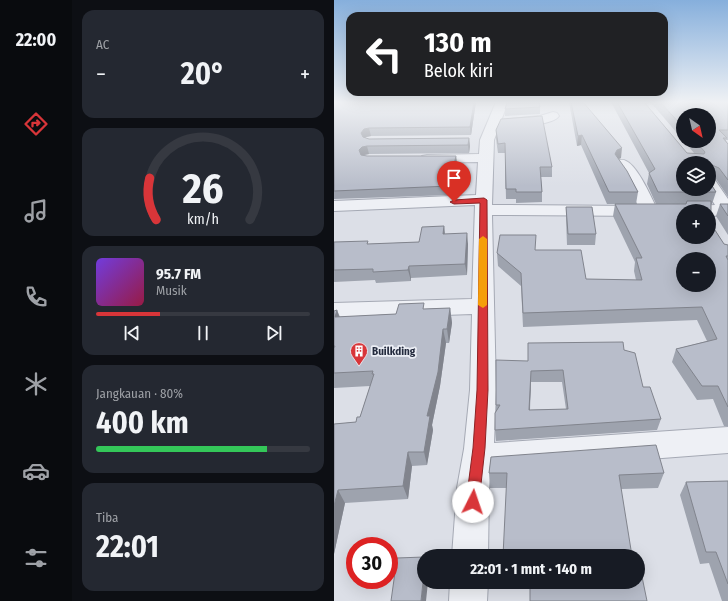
<!DOCTYPE html>
<html lang="id">
<head>
<meta charset="utf-8">
<style>
	:root { --surface:#171b24; --page:#242831; --text:#f1f3f6; --muted:#9ea1a6; --line:#363941; --accent:#d83539 }
	body { margin:0; font-family:"Fira Sans Condensed",sans-serif; background:var(--page); color:var(--text); height:100vh; display:flex; flex-direction:column; font-size:15px; white-space:nowrap }
	* { box-sizing:border-box; margin:0 }
	p { font-size:13px; color:var(--muted) }
	.icon { flex:none; width:22px; height:22px; fill:none; stroke:currentColor; stroke-width:2; stroke-linecap:round; stroke-linejoin:round }
	.map { position:relative; flex:1; overflow:hidden }
	.sheet { display:flex; flex-direction:column; gap:10px; padding:10px; background:#0d0f14; width:262px }
	.sheet>* { flex:none }
	.hud { position:absolute; left:12px; top:12px; width:322px; height:84px; border-radius:12px; box-shadow:0 4px 16px #0002; background:#202124; color:#fff; overflow:hidden }
	.needle { width:26px; rotate:146deg }
	.fabs { position:absolute; left:342px; top:108px; display:grid; gap:8px }
	.fabs a { display:grid; place-items:center; width:40px; height:40px; border-radius:50%; background:var(--surface); box-shadow:0 4px 16px #0002; font-size:20px }
	.speed { position:absolute; left:12px; top:537px; display:flex; gap:8px; font-size:20px; font-weight:700; text-align:center }
	.speed>* { display:grid; place-content:center; width:52px; height:52px; border-radius:50%; background:var(--surface); box-shadow:0 4px 16px #0002; line-height:1 }
	.speed .limit { border:6px solid #d22; background:#fff; color:#111 }
	.pin { position:absolute; display:grid; place-items:center; width:34px; height:34px; color:#fff; margin:-41px -17px; border-radius:50% 50% 50% 0; rotate:-45deg; box-shadow:0 0 4px #0007 }
	.pin .icon { rotate:45deg }
	.me { position:absolute; width:44px; margin:-22px; rotate:4deg; stroke-linejoin:round; filter:drop-shadow(0 0 3px #0008) }
	.turn { display:flex; align-items:center; gap:14px; height:84px; padding:0 12px; font-size:18px }
	.turn .icon { width:52px; height:52px; stroke-width:2.5 }
	.turn b { display:block; font-size:28px; line-height:34px }
	.big { font-size:30px; font-weight:700; line-height:1.1 }
	.sheet .widget { flex:1; display:flex; flex-direction:column; justify-content:center; gap:6px; min-width:0; padding:0 14px; border-radius:12px; background:var(--page) }
	.sheet .dial { align-items:center; gap:0 }
	.dial svg { height:104px; overflow:visible; fill:none; stroke:var(--line); stroke-width:7; stroke-linecap:round; text-anchor:middle }
	.dial text { fill:var(--text); stroke:none }
	.song { display:flex; align-items:center; gap:12px }
	.cover { width:48px; height:48px; border-radius:6px; background:linear-gradient(135deg,hsl(260 70% 55%),hsl(340 70% 35%)) }
	.played { height:4px; border-radius:2px; background:linear-gradient(90deg,var(--accent) 30%,var(--line) 30%) }
	.keys { display:flex; justify-content:space-around; direction:ltr }
	.heat { display:flex; justify-content:space-between; align-items:center; font-size:22px; direction:ltr }
	.charge { height:6px; border-radius:3px; background:linear-gradient(90deg,#34c759 80%,var(--line) 0) }
	.trip { position:absolute; left:83px; top:549px; width:228px; height:40px; border-radius:20px; background:var(--surface); box-shadow:0 4px 16px #0002; font-weight:700; line-height:40px; text-align:center }
	main { display:flex; flex:1; min-height:0 }
	.tab-bar { display:flex; flex-direction:column; width:72px; justify-content:space-around; align-items:center; background:#090b0e; color:var(--muted) }
	.tab-bar .icon { width:28px; height:28px }
	.tab-bar .on { color:var(--accent) }
	.tab-bar b { font-size:18px; color:var(--text) }
	.map>svg:first-child { display:block }
	.lines { fill:none; stroke-linecap:round; stroke-linejoin:round }
	.minor-casing { stroke:#a5a9b4; stroke-width:2 }
	.minor { fill:#eef0f5; fill-rule:evenodd }
	.wall { fill:#9ea3ae; fill-rule:evenodd }
	.shaded-wall { fill:#81848d }
	.building { fill:#b8bdca; stroke:#81848d; fill-rule:evenodd }
	.route { fill:#d83539; stroke:#8c2225 }
	.slow { fill:#f59e0b }
	.labels { text-anchor:middle; dominant-baseline:central; stroke-width:3.5; stroke-linejoin:round; paint-order:stroke }
	.poi-label { font-size:11px; font-weight:bold; fill:#242b3e; stroke:#ebeef5; text-anchor:start }
</style>
</head>
<body>
<main>
<nav class="tab-bar">
<b>22:00</b>
<svg class="icon on" aria-label="directions" viewBox="0 0 24 24"><path d="M12 3l9 9-9 9-9-9zM9 14v-3h6M13 9l2 2-2 2"/></svg>
<svg class="icon" aria-label="music" viewBox="0 0 24 24"><path d="M9 18V5l10-2v13"/><circle cx="6" cy="18" r="3"/><circle cx="16" cy="16" r="3"/></svg>
<svg class="icon" aria-label="phone" viewBox="0 0 24 24"><path d="M5 4h4l2 5-3 2q2 4 5 5l2-3 5 2v4C11 20 4 13 5 4z"/></svg>
<svg class="icon" aria-label="climate" viewBox="0 0 24 24"><path d="M12 3v18M4 7l16 10M4 17L20 7"/></svg>
<svg class="icon" aria-label="car" viewBox="0 0 24 24"><path d="M5 17H2v-5l4-1 3-4h7l3 4 3 1v5h-3M9 17h6M6 11h13"/><circle cx="7" cy="17" r="2"/><circle cx="17" cy="17" r="2"/></svg>
<svg class="icon" aria-label="filters" viewBox="0 0 24 24"><path d="M4 7h16M4 17h16"/><circle cx="9" cy="7" r="2"/><circle cx="15" cy="17" r="2"/></svg>
</nav>
<section class="sheet">
<div class="widget"><p>AC</p>
<div class="heat"><a>−</a><b class="big">20°</b><a>+</a></div>
</div>
<div class="widget dial"><svg viewBox="0 0 100 80">
<path d="M14 69A42 42 0 1 1 86 69"/>
<path d="M14 69A42 42 0 0 1 9 37" stroke="#d83539"/>
<text x="50" y="56" font-size="32" font-weight="700">26</text>
<text x="50" y="72" font-size="11">km/h</text>
</svg></div>
<div class="widget">
<div class="song"><i class="cover"></i><div><b>95.7 FM</b><p>Musik</p></div></div>
<div class="played"></div>
<div class="keys"><svg class="icon" aria-label="previous" viewBox="0 0 24 24"><path d="M18 5L8 12l10 7zM5 5v14"/></svg><svg class="icon" aria-label="pause" viewBox="0 0 24 24"><path d="M8 5v14M16 5v14"/></svg><svg class="icon" aria-label="next" viewBox="0 0 24 24"><path d="M6 5l10 7-10 7zM19 5v14"/></svg></div>
</div>
<div class="widget"><p>Jangkauan · 80%</p><b class="big">400 km</b><div class="charge"></div></div>
<div class="widget"><p>Tiba</p><b class="big">22:01</b></div>
</section>
<div class="map">
<svg width="394" height="601" viewBox="0 0 394 601">
	<rect width="100%" height="100%" fill="#dcdfe7"/>
	<g class="lines">
		<!-- minor casing -->
		<g class="minor-casing">
			<path id="minor" d="M162 102H174L160 140 158 205 304 206 293 181 281 164 283 161C286 160 289 159 292 161 304 166 318 199 324 211L321 215 315 216 158 215 162 390 160 443 394 427V453L157 471 155 488 154 556H118L123 488 130 449 136 390 138 314 0 319V303L138 299 141 205 0 211V201L142 195 144 162 93 163 88 162 86 159 88 156 93 155 145 154 146 140Z
				M219 112 223 113 225 116C219 125 186 127 176 125L174 122 176 119 206 116Z
				M375 178 381 180 394 199V215L375 216V211H349V216L342 215 339 211 342 207 381 205 371 189H375Z
				M116 582H154L153 601H115Z"/>
		</g>
		<!-- minor -->
		<use href="#minor" class="minor"/>
	</g>
	<!-- wall -->
	<path class="wall" d="M0 102H142L137 135 37 136 32 137 31 138 35 139 135 138 136 146 135 153 35 154 30 155H29L33 156H122L123 164 116 195 0 199Z
		M235 102H249L287 158 285 159 304 192 302 204H273L247 145 243 146Z
		M277 102H394V140H392V141L394 144V197L382 179 376 177 375 181 382 192 378 204H377V224L390 244 394 245V426H390L379 399 363 400 338 362 342 349 373 341 363 320 189 327 187 286 164 266 163 253 202 250 252 279 302 280 300 271 301 262 279 216 281 204H352H322L313 184 315 173ZM315 103 319 105 349 140V115L375 141H350L360 153H353L312 104Z
		M206 107V114L171 116V109Z
		M162 130 218 167V177H207L208 192V202L182 203V199H172L171 153H164L162 139Z
		M386 204H394V235L382 216Z
		M232 207 262 234 261 245H233L232 218Z
		M110 226 111 234 134 244 133 275 77 278V281L42 283 41 280 0 282V242L35 244 85 242Z
		M116 308 118 323 115 343H112L106 386 98 425 99 430 93 465 78 466 74 499 11 503 0 554V424L22 422 26 417 36 386 0 388V311L3 310 6 317 62 314 91 309Z
		M290 350 309 387 327 419 323 430 162 441 161 430 162 412V405L194 361ZM197 382H228L232 409 196 410Z
		M157 457 330 473 324 488 288 489 172 488H156L155 473Z
		M394 481V601H388L375 563 366 564 346 495 352 482Z"/>
	<!-- shaded-wall -->
	<path class="shaded-wall" d="M140 102H142L137 135 136 127Z
		M308 102H315V103L309 105Z
		M35 128 37 136 32 137 29 140 27 133 30 129Z
		M248 135 247 145 243 146 244 136Z
		M135 138 136 146 135 153 134 145Z
		M33 146 35 154 30 155 27 158 25 150 28 147Z
		M288 148 287 158 282 160 281 154 283 150Z
		M122 156 123 164 116 195 115 186Z
		M378 165 376 176H377L375 182V172L376 167Z
		M110 226 111 237 109 234Z
		M133 233 134 244 133 275 131 264Z
		M75 266 77 278V281L74 270Z
		M116 308 118 323 115 343 113 329Z
		M3 310 8 325 1 317Z
		M109 329 112 343 106 386 98 425 99 430 93 465 90 452 93 416Z
		M197 371V382L195 422V410Z
		M74 452 78 466 74 499 69 486Z
		M4 490 11 503 0 554V506Z
		M90 573V582H94L92 601H87Z"/>
	<!-- building -->
	<path class="building" d="M0 102H140L136 127 35 128 30 129 27 133 29 137 35 139 135 138 134 145 33 146 28 147 25 150 27 155 33 156H122L115 186 0 191Z
		M173 102H205L206 107 171 109Z
		M237 102H249L288 148 283 150 281 154 293 171 304 192H275L248 135 244 136Z
		M283 102H310L353 153 370 154 371 152 361 141H375V115H349V127L326 102H394V130H385L393 138H389L394 144V180L385 168 378 165 376 167 377 176 375 177V163H349V189H375V181L382 192H324L315 173 321 169Z
		M208 116 218 167H206L208 192H182V189H172L171 143 164 144 162 130 167 119Z
		M353 201H377V224L390 244 394 245V256H392L394 260V407L384 386H368L342 349 383 339 368 307 189 313 187 273 163 253 166 235H202L201 250H247L252 279 308 280 302 258H308L281 204H352ZM349 211H375V237H349ZM349 259H375V285H349Z
		M386 204H394V216Z
		M232 207H258L262 234H234Z
		M110 226 109 234 133 233 131 264 75 266 74 270 39 272V269L0 270V242L34 241 33 244 85 242 88 227Z
		M90 303 89 309 116 308 113 329H109L104 372 93 416H96L90 452H74L69 486 4 490 0 506V424L22 422 23 417H26L40 374H38L39 371 0 373V348L1 346H0V311L3 310 1 317 62 314 65 304Z
		M289 342 290 350 301 353 309 387H316L327 419 161 430V413L166 405H162V360L194 361V343ZM229 370 234 409 195 410 197 371Z
		M322 445 330 473 285 475 298 556H169L173 473H155L157 457Z
		M394 481V584L382 552H372L352 482Z
		M90 557V573L87 601H57L63 558Z
		M304 567H306L313 601H196V582H304Z"/>
	<!-- sky -->
	<linearGradient id="sky" x2="0" y2="1"><stop stop-color="#86afdc"/><stop offset="0.55" stop-color="#eff1f4"/><stop offset="1" stop-color="#eff1f4" stop-opacity="0"/></linearGradient>
	<rect width="394" height="186" fill="url(#sky)"/>
	<!-- route -->
	<path class="route" d="M150 198 153 200 154 390 151 448 145 502 143 506 139 508 134 506 132 502 139 448 143 390 146 203 120 204 116 202 120 200Z"/>
	<!-- slow -->
	<path class="slow" d="M149 236 153 239V305L149 308 144 305 145 239Z"/>
	<!-- icons -->
	<defs>
		<g id="building-pin" transform="scale(0.9)"><path d="M0 17L-7.5 6A9.5 9.5 0 1 1 7.5 6Z" fill="#d83539" stroke="#ebeef5"/><path d="M-4-6H4V6H1V3H-1V6H-4ZM-2.5-4.3h1.7v1.8h-1.7ZM.8-4.3h1.7v1.8H.8ZM-2.5-1h1.7V.8h-1.7ZM.8-1h1.7V.8H.8Z" fill="#fff"/></g>
	</defs>
	<g fill-rule="evenodd">
		<use href="#building-pin" x="25" y="351"/>
	</g>
	<g class="labels">
		<!-- poi labels -->
		<g class="poi-label">
			<text x="38" y="351">Builkding</text>
		</g>
	</g>
</svg>
<div class="fabs">
<a><svg class="needle" viewBox="-14 -14 28 28"><path d="M0-13l5 13h-10z" fill="#e53935"/><path d="M0 13l5-13h-10z" fill="#9ea1a6"/></svg></a>
<a><svg class="icon" aria-label="layers" viewBox="0 0 24 24"><path d="M12 4l9 5-9 5-9-5zM3 14l9 5 9-5"/></svg></a>
<a>+</a>
<a>−</a>
</div>
<div class="speed"><div class="limit">30</div></div>
<div class="pin" style="left:120px;top:202px;background:#d93025"><svg class="icon" aria-label="arrive" viewBox="0 0 24 24"><path d="M6 21V4h12l-3 4 3 4H6"/></svg></div>
<svg class="me" style="left:139px;top:502px" viewBox="-20 -20 40 40"><circle r="19" fill="#fff"/><path d="M0-13L10 11 0 6-10 11z" fill="#d83539"/></svg>
<div class="trip">22:01 · 1 mnt · 140 m</div>
<div class="hud">
<div class="turn"><svg class="icon" aria-label="left" viewBox="0 0 24 24"><path d="M17 20v-9H6M10 6l-5 5 5 5"/></svg><div><b>130 m</b>Belok kiri</div></div>
</div>
</div>
</main>
</body>
</html>
